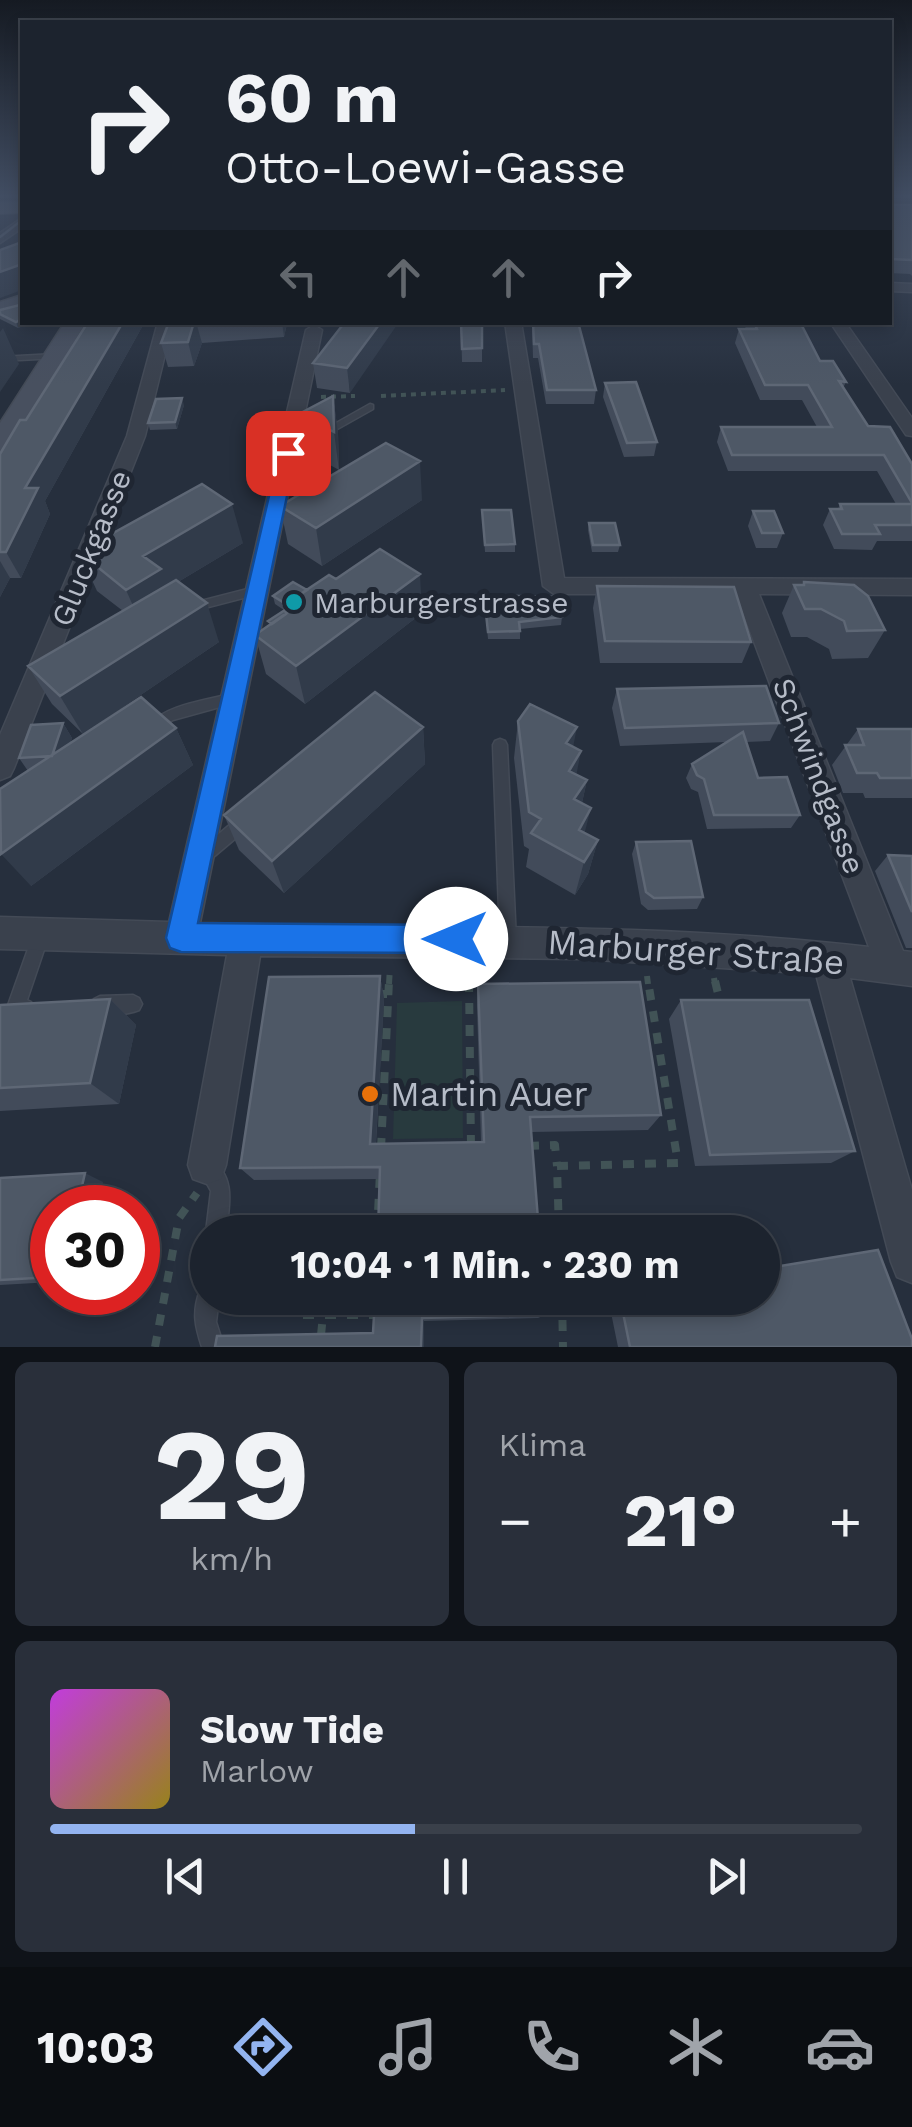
<!DOCTYPE html>
<html lang="de">
<head>
<meta charset="utf-8">
<style>
	:root { --surface:#1c232e; --page:#292f3a; --text:#f1f3f6; --muted:#a0a4aa; --line:#3a404a; --accent:#93b4f0 }
	body { margin:0; font-family:"Work Sans",sans-serif; background:var(--page); color:var(--text); height:100vh; display:flex; flex-direction:column; font-size:38px; white-space:nowrap }
	* { box-sizing:border-box; margin:0 }
	p { font-size:32px; color:var(--muted) }
	.icon { flex:none; width:55px; height:55px; fill:none; stroke:currentColor; stroke-width:2; stroke-linecap:round; stroke-linejoin:round }
	.map { position:relative; height:1347px; overflow:hidden }
	.side { display:flex; flex-direction:column; gap:15px; padding:15px; background:#0f1319; flex:1 }
	.side>* { flex:none }
	.top-card { position:absolute; left:20px; top:20px; width:872px; height:305px; border-radius:0px; box-shadow:0 5px 15px #0003,0 0 0 2px var(--line); background:#1c232e; color:var(--text); overflow:hidden }
	.speed { position:absolute; left:30px; top:1185px; display:flex; gap:20px; font-size:50px; font-weight:700; text-align:center }
	.speed>* { display:grid; place-content:center; width:130px; height:130px; border-radius:50%; background:var(--surface); box-shadow:0 5px 15px #0003,0 0 0 2px var(--line); line-height:1 }
	.speed .limit { border:15px solid #d22; background:#fff; color:#111 }
	.pin { position:absolute; display:grid; place-items:center; width:85px; height:85px; color:#fff; margin:-42px; border-radius:20px; box-shadow:0 5px 15px #0006 }
	.me { position:absolute; width:110px; margin:-55px; rotate:270deg; stroke-linejoin:round; filter:drop-shadow(0 0 8px #0008) }
	.turn { display:flex; align-items:center; gap:35px; height:210px; padding:0 40px; font-size:45px }
	.turn .icon { width:130px; height:130px; stroke-width:2.5 }
	.turn b { display:block; font-size:70px; line-height:85px }
	.lanes { display:flex; align-items:center; height:95px; padding:0 40px; background:#0003; justify-content:center; gap:50px; direction:ltr }
	.lanes .off { opacity:.35 }
	.big { font-size:75px; font-weight:700; line-height:1.1 }
	.side .card { flex:1; display:flex; flex-direction:column; justify-content:center; gap:15px; min-width:0; padding:0 35px; border-radius:15px; background:var(--page) }
	.side .dial { align-items:center; gap:0 }
	.dial b { font-size:130px; line-height:1 }
	.song { display:flex; align-items:center; gap:30px }
	.cover { width:120px; height:120px; border-radius:15px; background:linear-gradient(135deg,hsl(290 70% 55%),hsl(50 70% 35%)) }
	.played { height:10px; border-radius:5px; background:linear-gradient(90deg,var(--accent) 45%,var(--line) 45%) }
	.keys { display:flex; justify-content:space-around; direction:ltr }
	.heat { display:flex; justify-content:space-between; align-items:center; font-size:55px; direction:ltr }
	.side .tiles { flex:1; display:grid; gap:15px; grid-template-columns:1fr 1fr }
	.card:last-child { grid-column:span 2 }
	.trip { position:absolute; left:190px; top:1215px; width:590px; height:100px; border-radius:50px; background:var(--surface); box-shadow:0 5px 15px #0003,0 0 0 2px var(--line); font-weight:700; line-height:100px; text-align:center }
	.tab-bar { display:flex; height:160px; justify-content:space-around; align-items:center; background:#0b0e12; color:var(--muted) }
	.tab-bar .icon { width:70px; height:70px }
	.tab-bar .selected { color:var(--accent) }
	.tab-bar b { font-size:45px; color:var(--text) }
	.map>svg:first-child { display:block }
	.green { fill:#283a3e }
	.lines { fill:none; stroke-linecap:round; stroke-linejoin:round }
	.lane-casing { stroke:#434a56; stroke-width:3 }
	.street-casing { stroke:#434a56; stroke-width:3 }
	.secondary-casing { stroke:#434a56; stroke-width:3 }
	.primary-casing { stroke:#434a56; stroke-width:2 }
	.path-far2 { stroke:#415356; stroke-width:4; stroke-dasharray:5 5; stroke-linecap:butt }
	.path-far1 { stroke:#415356; stroke-width:6; stroke-dasharray:9 9; stroke-linecap:butt }
	.path { stroke:#415356; stroke-width:8; stroke-dasharray:11 11; stroke-linecap:butt }
	.lane { fill:#3a414d; fill-rule:evenodd }
	.street { fill:#3a414d; fill-rule:evenodd }
	.secondary { fill:#48505f; fill-rule:evenodd }
	.primary { fill:#58606d; fill-rule:evenodd }
	.tram { stroke:#5c6573; stroke-width:2.5 }
	.wall { fill:#424b5a }
	.shaded-wall { fill:#313b4a }
	.building { fill:#4e5866; stroke:#5e6775; stroke-width:2.5 }
	.route { fill:#1a73e8; stroke:#114b97; stroke-width:2.5 }
	.culture-dot { fill:#0f9aa8; stroke:#1f2632; stroke-width:4 }
	.food-dot { fill:#e8710a; stroke:#1f2632; stroke-width:4 }
	.labels { text-anchor:middle; dominant-baseline:central; stroke-width:10; stroke-linejoin:round; paint-order:stroke }
	.street-label { font-size:30px; fill:#b6bcc8; stroke:#1f2632 }
	.poi-label { font-size:30px; fill:#b6bcc8; stroke:#1f2632; text-anchor:start }
	.near-street-label { font-size:35px; fill:#b6bcc8; stroke:#1f2632 }
	.near-poi-label { font-size:35px; fill:#b6bcc8; stroke:#1f2632; text-anchor:start }
</style>
</head>
<body>
<div class="map">
<svg width="912" height="1347" viewBox="0 0 912 1347">
	<rect width="100%" height="100%" fill="#262f3d"/>
	<!-- green -->
	<path class="green" d="M462 1001 463 1138 393 1139 397 1003Z"/>
	<g class="lines">
		<!-- lane casing -->
		<g class="lane-casing">
			<path id="lane" d="M55 354H58V358L0 361V357Z
				M370 404 373 405V409L291 455H285L283 453Z
				M259 586 265 590 263 593 193 611 187 607 189 604Z
				M233 693 238 694 239 698 238 702 173 720 154 731 149 730 147 726C167 704 205 701 233 693Z
				M500 739 505 741 507 745 516 940 514 946 508 948 502 946 500 940 493 745 495 741Z
				M244 816 249 817 251 822 249 827 211 859 206 861 201 859 198 854 201 849 239 817Z
				M41 927 47 929 49 935 27 1000 31 1002 34 1008 31 1014 25 1017 10 1014 7 1008 33 935 35 929Z
				M133 995 139 998 142 1004 139 1010C127 1015 106 1016 94 1011L91 1005 94 999 100 996Z
				M209 1159C237 1175 229 1206 226 1232H208V1236L206 1232 211 1191 199 1169 202 1162Z
				M208 1288V1298H219L216 1322 224 1347H202C195 1326 192 1312 200 1290Z"/>
		</g>
		<!-- street casing -->
		<g class="street-casing">
			<path id="street" d="M22 218V228L0 243V233Z
				M890 283 912 284V292L890 291Z
				M158 322H173L145 436 14 768 10 776 0 780V735L127 436Z
				M505 322H521L564 578 912 579V595L759 594 903 951 912 952V986L850 978 912 1190V1283L897 1277 891 1262 816 974 582 959 260 956 226 1165 221 1179 207 1184 193 1179 188 1165 227 955 0 949V917L169 922 306 330 314 325 322 330 200 923C424 929 646 921 869 947L736 594H554L543 586Z
				M830 322H845L912 418V436L906 435Z"/>
		</g>
		<!-- secondary casing -->
		<g class="secondary-casing">
			<path id="secondary" d="M22 295V308L0 315V302Z
				M65 322H86L13 443 0 451V423Z"/>
		</g>
		<!-- primary casing -->
		<g class="primary-casing">
			<path id="primary" d="M22 201V213L0 214V202Z"/>
		</g>
		<!-- path-far2 -->
		<path class="path-far2" d="M381 396 505 390
			M321 397 355 396"/>
		<!-- path-far1 -->
		<path class="path-far1" d="M469 970V984
			M647 976 648 984
			M714 978 715 984
			M389 984 390 967"/>
		<!-- path -->
		<path class="path" d="M469 981 471 1147
			M715 981 721 1006
			M376 994H389
			M528 1146 555 1145 557 1166
			M381 1149 389 981
			M377 1232 380 1173
			M559 1232 557 1166 678 1163 648 981
			M562 1298 563 1347
			M303 1315H372L373 1298
			M321 1335 323 1315
			M155 1347 179 1218 197 1193"/>
		<!-- lane -->
		<use href="#lane" class="lane"/>
		<!-- street -->
		<use href="#street" class="street"/>
		<!-- secondary -->
		<use href="#secondary" class="secondary"/>
		<!-- primary -->
		<use href="#primary" class="primary"/>
		<!-- tram -->
		<path class="tram" d="M0 237 22 220"/>
	</g>
	<!-- wall -->
	<path class="wall" d="M890 197 905 199 892 200V205H912V276L910 274 890 273Z
		M0 310 22 322H33L18 328 0 319Z
		M84 322H140L142 327 45 501 50 514 21 578H10L0 597V454L26 420 86 326Z
		M166 322H341L287 324 284 337 202 343 194 366 168 367 161 343 167 328Z
		M345 322 350 393 317 388 313 363Z
		M461 322H482V362H462Z
		M532 322H578L596 390 594 404H546L538 358H533Z
		M743 322H800L820 361 846 382 843 388 868 426 912 464V541H877L872 550 834 549 823 525 830 509H838L840 504H896L877 471H728L717 442 721 427H817L802 400H760L735 343 739 329H746Z
		M605 383 657 442 654 456 624 457 603 397Z
		M333 396 338 433 339 470 305 451 299 414Z
		M184 405 177 429 150 430 148 423Z
		M422 500 322 566 288 544 280 506Z
		M482 510 515 544V552H485Z
		M753 511 783 533 777 548H756L748 526Z
		M589 523 620 545 618 552H592L588 530Z
		M243 543 178 582 219 642 83 734 52 704 28 666 123 611 97 591 79 552Z
		M336 579 422 613 305 704 266 674 255 635 270 625 268 621 284 610 275 604 273 596 307 590Z
		M804 582 885 630 868 658 832 659 829 649 807 637H791L782 613 794 585H802Z
		M597 586 751 642 742 663H600L593 608Z
		M484 595 562 617 561 625 520 629V639H488Z
		M617 689 779 723 770 741 746 742 758 778 800 815 791 828 707 829 698 792 691 789 686 778 692 764 727 742 620 746 612 708Z
		M518 721 573 747 576 775 587 780 582 803 585 833 598 840 588 874 575 895 526 867 529 849 524 846 514 758Z
		M63 723 72 738 70 744 176 728 193 765 31 886 28 771 19 758Z
		M423 727 425 764 284 893 239 850 224 815Z
		M858 729H912V798H865L863 793H843L832 765Z
		M636 842 703 897 697 909 648 910 641 904 632 854Z
		M888 855 912 856V948H906L875 871Z
		M380 976 384 998 376 1144 481 1142 477 1006 478 984 661 1115 648 1130 531 1132 380 1179 254 1180 240 1168Z
		M110 999 136 1025 119 1104 0 1111V1005Z
		M681 1000 855 1151 831 1163 695 1166 669 1019Z
		M0 1178 103 1182 52 1208V1282L0 1285Z
		M375 1298 545 1315 538 1318 424 1321Z
		M608 1298H762L912 1347H618Z"/>
	<!-- shaded-wall -->
	<path class="shaded-wall" d="M890 197H906L905 199 890 200Z
		M22 264V290L0 298V272Z
		M22 319V322H33L18 328 16 322Z
		M123 322H140L142 327 45 501 50 514 21 578 6 552 25 488Z
		M194 322H196L202 343 194 366 188 342Z
		M282 322H287L284 337Z
		M381 322H399L350 393 347 368Z
		M3 328 19 364 0 392V332Z
		M333 396 338 433 339 470 334 432Z
		M182 398 184 405 177 429 175 422Z
		M420 461 422 500 322 566 316 528Z
		M232 504 243 543 168 588 143 628 126 590 143 556Z
		M0 561 10 578 0 597Z
		M420 574 422 613 305 704 296 666Z
		M207 603 219 642 83 734 60 696Z
		M63 723 72 738 61 770 52 756Z
		M423 727 425 764 284 893 272 861Z
		M577 727 570 763 566 743Z
		M176 728 193 765 31 886 1 854Z
		M581 751 574 787 569 771Z
		M587 780 579 816 574 799Z
		M591 808 582 843 579 830Z
		M598 840 588 874 575 895 584 862Z
		M380 976 384 998 375 1158 370 1144Z
		M110 999 136 1025 119 1104 90 1083Z
		M85 1173 103 1182 97 1208H77Z
		M422 1318 424 1321V1347H421Z"/>
	<!-- building -->
	<path class="building" d="M890 197H892V205H912V260L890 259Z
		M22 242V264L0 272V250Z
		M22 299V319L16 322 0 314V310L20 305Z
		M88 322H123L25 488H38L6 552H0V454L20 420H26Z
		M169 322H194L188 342 161 343Z
		M345 322H381L347 368 313 363Z
		M461 322H482V348L462 349Z
		M533 322H578L596 390H547L539 344H534Z
		M754 322H800L820 361H833L846 382 839 381 868 426 890 427 912 464V503L884 455H732L721 427H832L808 385H765L739 329H757Z
		M636 382 657 442 627 443 605 383Z
		M333 396 334 432 299 414Z
		M182 398 175 422 148 423 156 399Z
		M386 443 420 461 316 528 280 506Z
		M202 484 232 504 143 556 161 569 126 590 79 552Z
		M840 504H912V525H875L880 534H842L830 509H842Z
		M482 510H511L515 544 485 545Z
		M753 511H774L783 533H762Z
		M589 523H615L620 545H593Z
		M380 549 420 574 296 666 255 635 291 610 284 605 329 575 336 579Z
		M176 580 207 603 60 696 28 666Z
		M293 582 307 590 286 604 273 596Z
		M804 582 854 585 868 596 885 630 847 631 844 621 821 609H805L794 585H804Z
		M597 586 734 587 751 642 605 641Z
		M484 595 559 597 562 617 519 622 520 631 488 632Z
		M285 610 286 614 272 624 268 621Z
		M766 686 779 723 625 728 617 689Z
		M375 692 423 727 272 861 224 815Z
		M141 697 176 728 1 854 0 789Z
		M530 704 577 727 566 743 581 751 569 771 587 780 574 799 591 808 579 830 598 840 584 862 531 833 541 819 529 812 518 721Z
		M63 723 52 756 19 758 31 725Z
		M858 729H912V778H880L877 773H857L845 745H864Z
		M743 732 758 778 787 777 800 815H714L704 779 697 775 692 764Z
		M691 841 703 897 654 898 646 892 636 842Z
		M888 855 912 856V912Z
		M380 976 370 1144 484 1142 478 984 640 982 661 1115 530 1117 539 1232H378L380 1167 240 1168 269 977Z
		M110 999 90 1083 0 1088V1005Z
		M681 1000H809L855 1151 710 1155Z
		M85 1173 77 1208H52V1277L0 1280V1178Z
		M878 1250 912 1339V1347H630L620 1298H762V1269Z
		M375 1298H544L545 1315 422 1318 421 1347H215L217 1336 373 1333Z"/>
	<!-- sky -->
	<linearGradient id="sky" x2="0" y2="1"><stop stop-color="#151a22"/><stop offset="0.51" stop-color="#414d62"/><stop offset="1" stop-color="#414d62" stop-opacity="0"/></linearGradient>
	<rect width="912" height="385" fill="url(#sky)"/>
	<!-- route -->
	<path class="route" d="M288 448 296 453 198 923 456 925 467 929 471 939 467 949 456 953 181 952 170 948 166 938 279 453Z"/>
	<!-- markers -->
	<circle class="culture-dot" cx="294" cy="602" r="10"/>
	<circle class="food-dot" cx="370" cy="1094" r="10"/>
	<g class="labels">
		<!-- street labels -->
		<g class="street-label">
			<text transform="translate(91 548) rotate(-68)">Gluckgasse</text>
			<text transform="translate(819 776) rotate(69)">Schwindgasse</text>
		</g>
		<!-- poi labels -->
		<g class="poi-label">
			<text x="314" y="602">Marburgerstrasse</text>
		</g>
		<!-- near-street labels -->
		<g class="near-street-label">
			<text transform="translate(696 952) rotate(4)">Marburger Straße</text>
		</g>
		<!-- near-poi labels -->
		<g class="near-poi-label">
			<text x="390" y="1094">Martin Auer</text>
		</g>
	</g>
</svg>
<div class="speed"><div class="limit">30</div></div>
<div class="pin" style="left:288px;top:453px;background:#d93025"><svg class="icon" aria-label="arrive" viewBox="0 0 24 24"><path d="M6 21V4h12l-3 4 3 4H6"/></svg></div>
<svg class="me" style="left:456px;top:939px" viewBox="-20 -20 40 40"><circle r="19" fill="#fff"/><path d="M0-13L10 11 0 6-10 11z" fill="#1a73e8"/></svg>
<div class="trip">10:04 · 1 Min. · 230 m</div>
<div class="top-card">
<div class="turn"><svg class="icon" aria-label="right" viewBox="0 0 24 24"><path d="M7 20v-9h11M14 6l5 5-5 5"/></svg><div><b>60 m</b>Otto-Loewi-Gasse</div></div>
<div class="lanes"><svg class="icon off" aria-label="left" viewBox="0 0 24 24"><path d="M17 20v-9H6M10 6l-5 5 5 5"/></svg><svg class="icon off" aria-label="ahead" viewBox="0 0 24 24"><path d="M12 20V5M6 11l6-6 6 6"/></svg><svg class="icon off" aria-label="ahead" viewBox="0 0 24 24"><path d="M12 20V5M6 11l6-6 6 6"/></svg><svg class="icon" aria-label="right" viewBox="0 0 24 24"><path d="M7 20v-9h11M14 6l5 5-5 5"/></svg></div>
</div>
</div>
<section class="side">
<div class="tiles">
<div class="card dial"><b>29</b><p>km/h</p></div>
<div class="card"><p>Klima</p>
<div class="heat"><a>−</a><b class="big">21°</b><a>+</a></div>
</div>
<div class="card">
<div class="song"><i class="cover"></i><div><b>Slow Tide</b><p>Marlow</p></div></div>
<div class="played"></div>
<div class="keys"><svg class="icon" aria-label="previous" viewBox="0 0 24 24"><path d="M18 5L8 12l10 7zM5 5v14"/></svg><svg class="icon" aria-label="pause" viewBox="0 0 24 24"><path d="M8 5v14M16 5v14"/></svg><svg class="icon" aria-label="next" viewBox="0 0 24 24"><path d="M6 5l10 7-10 7zM19 5v14"/></svg></div>
</div>
</div>
</section>
<nav class="tab-bar">
<b>10:03</b>
<svg class="icon selected" aria-label="directions" viewBox="0 0 24 24"><path d="M12 3l9 9-9 9-9-9zM9 14v-3h6M13 9l2 2-2 2"/></svg>
<svg class="icon" aria-label="music" viewBox="0 0 24 24"><path d="M9 18V5l10-2v13"/><circle cx="6" cy="18" r="3"/><circle cx="16" cy="16" r="3"/></svg>
<svg class="icon" aria-label="phone" viewBox="0 0 24 24"><path d="M5 4h4l2 5-3 2q2 4 5 5l2-3 5 2v4C11 20 4 13 5 4z"/></svg>
<svg class="icon" aria-label="climate" viewBox="0 0 24 24"><path d="M12 3v18M4 7l16 10M4 17L20 7"/></svg>
<svg class="icon" aria-label="car" viewBox="0 0 24 24"><path d="M5 17H2v-5l4-1 3-4h7l3 4 3 1v5h-3M9 17h6M6 11h13"/><circle cx="7" cy="17" r="2"/><circle cx="17" cy="17" r="2"/></svg>
</nav>
</body>
</html>
